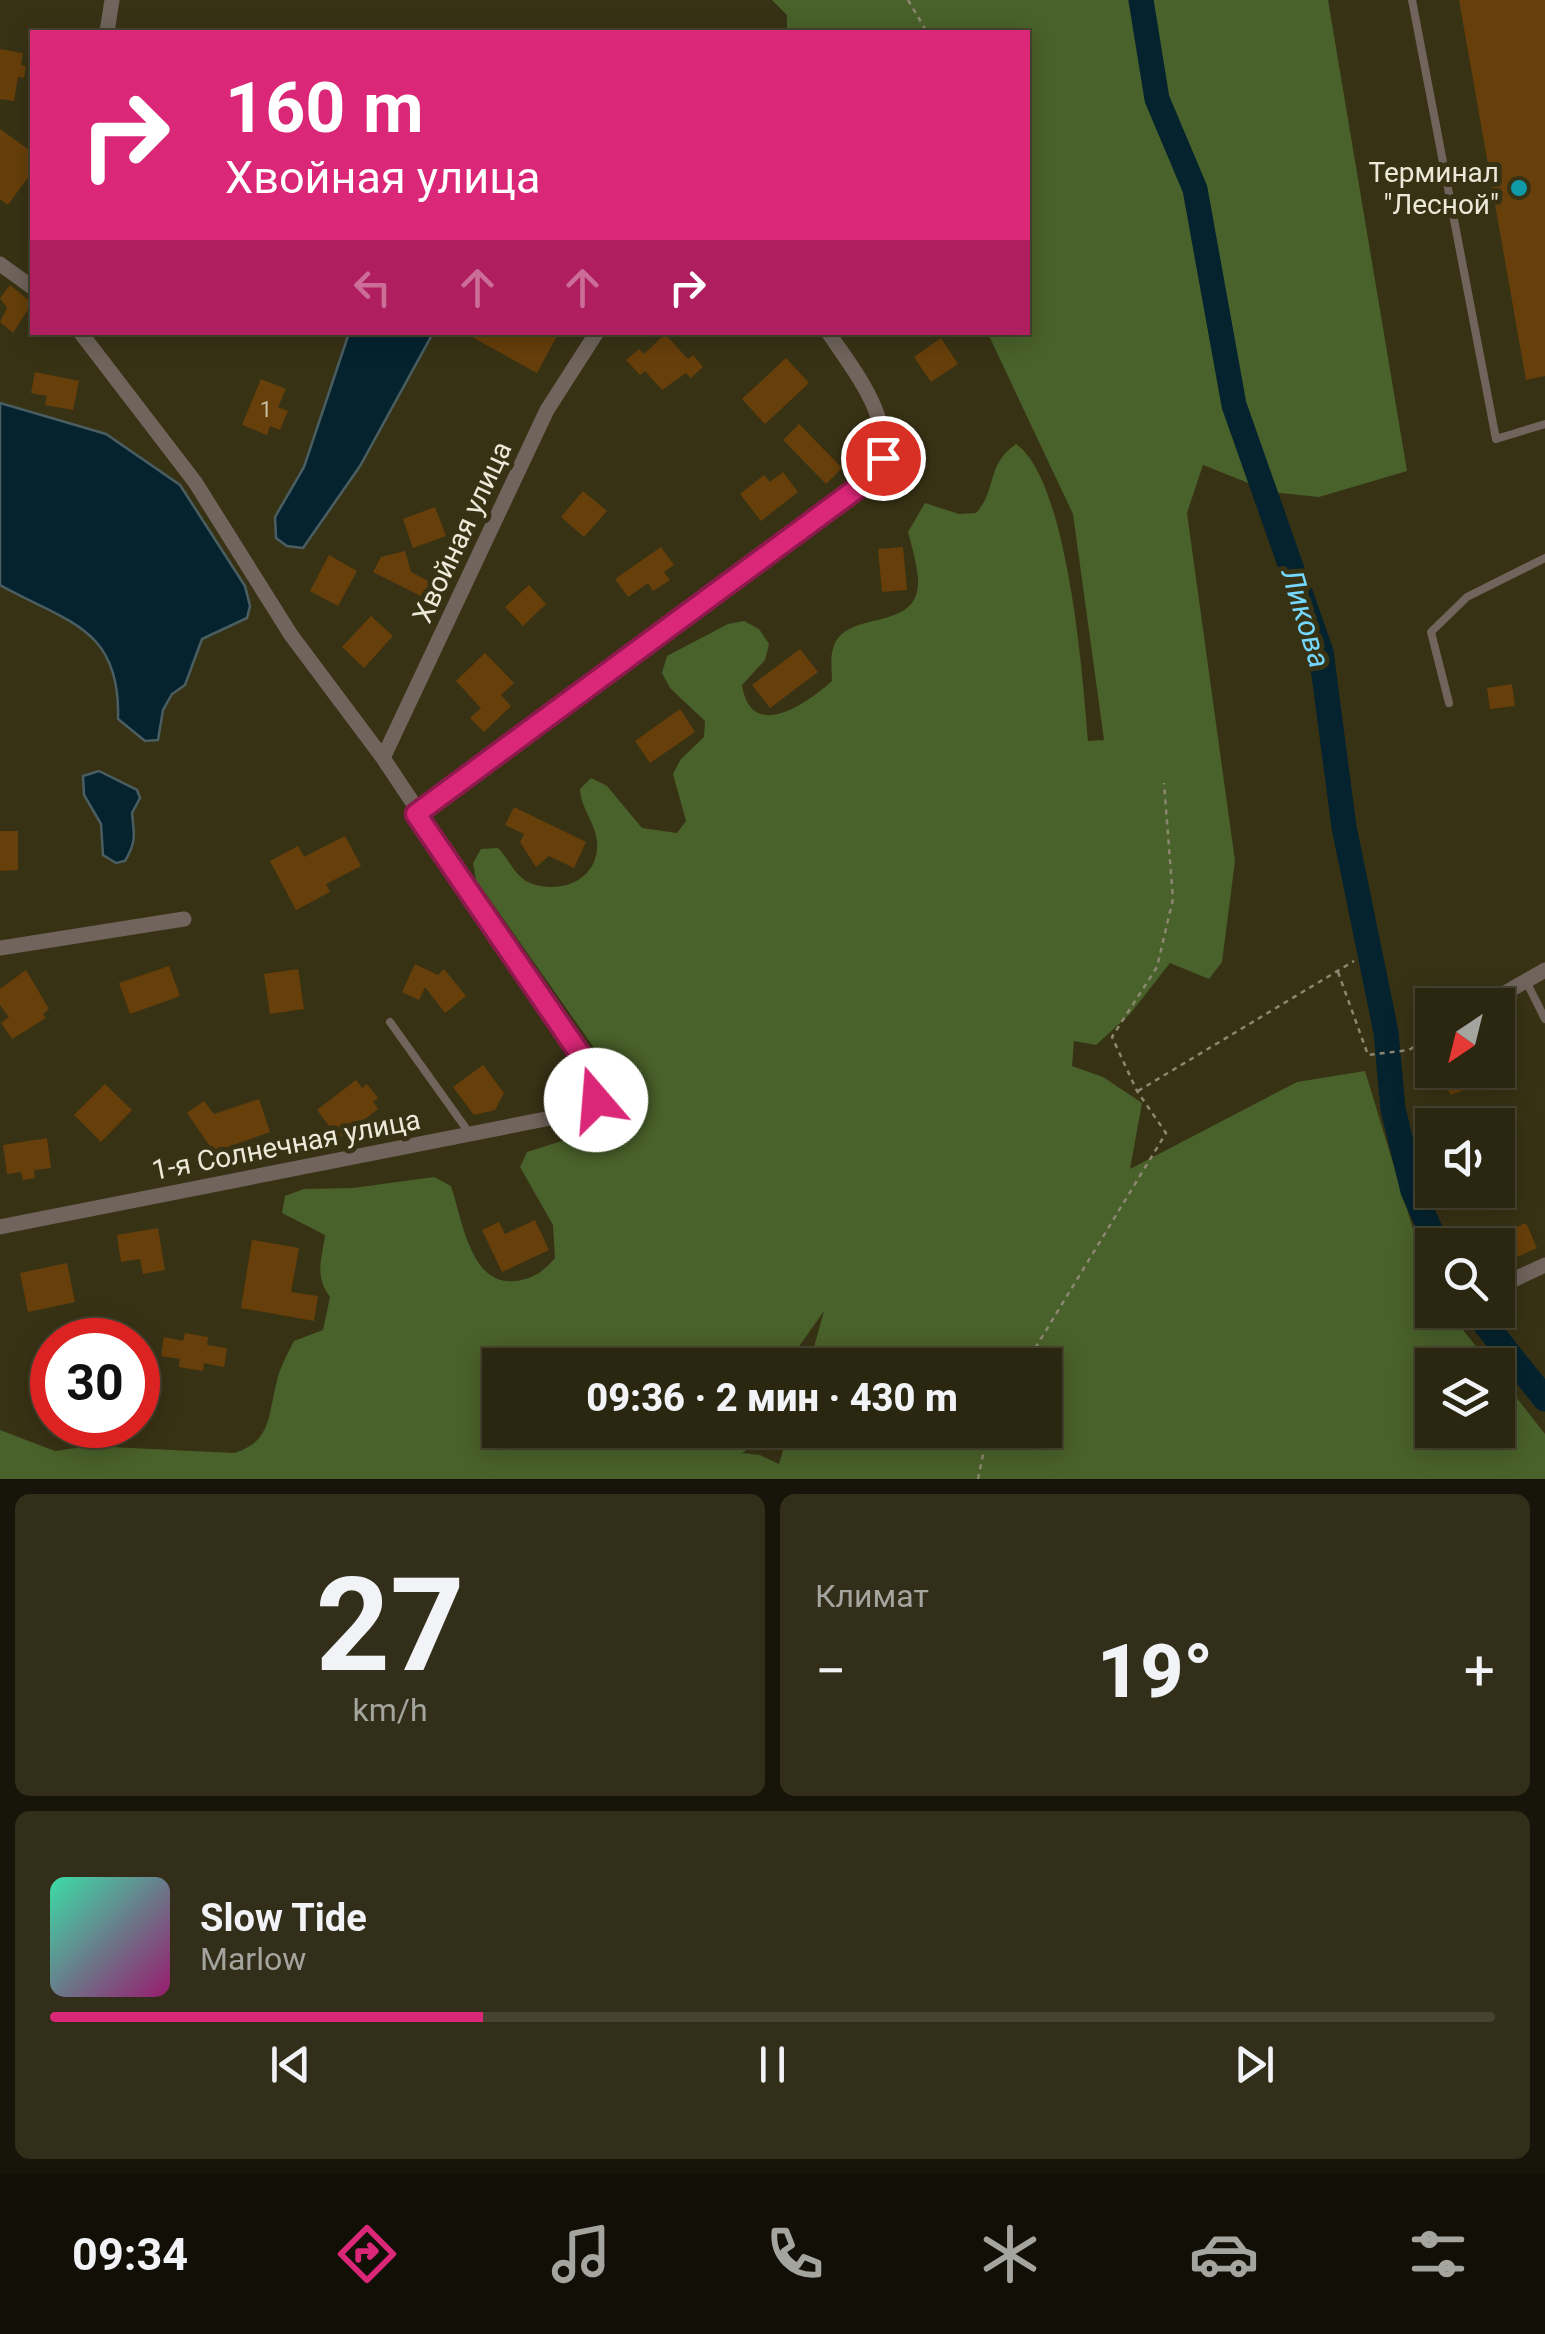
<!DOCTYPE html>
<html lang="ru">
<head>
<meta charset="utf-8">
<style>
	:root { --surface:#2a2610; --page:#322e19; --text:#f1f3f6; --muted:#a5a59f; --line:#464330; --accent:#db2777 }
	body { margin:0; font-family:Roboto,sans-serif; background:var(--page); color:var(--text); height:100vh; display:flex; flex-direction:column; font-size:38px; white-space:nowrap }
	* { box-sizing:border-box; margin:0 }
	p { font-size:32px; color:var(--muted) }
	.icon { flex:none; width:55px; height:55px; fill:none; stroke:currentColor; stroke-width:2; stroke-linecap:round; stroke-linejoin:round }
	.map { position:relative; height:1479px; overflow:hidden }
	.details { display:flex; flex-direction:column; gap:15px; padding:15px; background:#171509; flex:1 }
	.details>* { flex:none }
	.banner { position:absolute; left:30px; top:30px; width:1000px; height:305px; border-radius:0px; box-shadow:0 5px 25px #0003,0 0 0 2px var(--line); background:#db2777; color:#fff; overflow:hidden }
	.needle { width:65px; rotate:215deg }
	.controls { position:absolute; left:1415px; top:988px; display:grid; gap:20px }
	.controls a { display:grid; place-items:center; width:100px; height:100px; border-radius:0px; background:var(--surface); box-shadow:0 5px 25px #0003,0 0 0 2px var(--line); font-size:50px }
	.speed { position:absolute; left:30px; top:1318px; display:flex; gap:20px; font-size:50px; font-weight:700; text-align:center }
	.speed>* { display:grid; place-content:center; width:130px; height:130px; border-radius:50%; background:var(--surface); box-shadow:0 5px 25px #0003,0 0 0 2px var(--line); line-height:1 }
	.speed .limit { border:15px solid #d22; background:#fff; color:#111 }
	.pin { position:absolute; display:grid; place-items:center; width:85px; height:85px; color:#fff; margin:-42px; border:5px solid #fff; border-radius:50%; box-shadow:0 2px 10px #0007 }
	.me { position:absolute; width:110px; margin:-55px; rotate:342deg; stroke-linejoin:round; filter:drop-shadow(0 0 8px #0008) }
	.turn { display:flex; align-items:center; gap:35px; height:210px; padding:0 30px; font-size:45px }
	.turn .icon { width:130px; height:130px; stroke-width:2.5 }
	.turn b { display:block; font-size:70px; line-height:85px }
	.lanes { display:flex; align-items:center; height:95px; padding:0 30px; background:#0003; justify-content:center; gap:50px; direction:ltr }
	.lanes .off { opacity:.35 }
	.big { font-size:75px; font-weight:800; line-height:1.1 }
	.details .widget { flex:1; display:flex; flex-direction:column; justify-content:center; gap:15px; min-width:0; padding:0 35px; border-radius:15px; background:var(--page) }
	.details .dial { align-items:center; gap:0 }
	.dial b { font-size:130px; line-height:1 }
	.song { display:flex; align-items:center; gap:30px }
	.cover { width:120px; height:120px; border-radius:15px; background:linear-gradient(135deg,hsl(160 70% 55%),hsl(320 70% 35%)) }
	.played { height:10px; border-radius:5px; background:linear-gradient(90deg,var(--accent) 30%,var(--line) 30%) }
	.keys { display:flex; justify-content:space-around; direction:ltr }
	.heat { display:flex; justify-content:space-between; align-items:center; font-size:55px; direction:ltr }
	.details .tiles { flex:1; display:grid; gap:15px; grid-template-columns:1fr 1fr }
	.widget:last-child { grid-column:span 2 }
	.trip { position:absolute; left:482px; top:1348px; width:580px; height:100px; border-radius:0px; background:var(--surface); box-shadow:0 5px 25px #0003,0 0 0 2px var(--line); font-weight:800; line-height:100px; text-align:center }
	.tabs { display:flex; height:160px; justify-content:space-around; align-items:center; background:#110f06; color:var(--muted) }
	.tabs .icon { width:70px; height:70px }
	.tabs .on { color:var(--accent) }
	.tabs b { font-size:45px; color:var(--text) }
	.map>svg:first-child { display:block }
	.green { fill:#49612a; fill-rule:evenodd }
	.water { fill:#04232f; stroke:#4a5e62; stroke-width:2.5 }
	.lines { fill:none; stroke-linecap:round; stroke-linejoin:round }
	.river { stroke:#04232f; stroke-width:25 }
	.building { fill:#673f0a }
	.path { stroke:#8c8770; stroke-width:2.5; stroke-dasharray:5 5; stroke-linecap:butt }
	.service { stroke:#70645c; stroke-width:8 }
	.minor { stroke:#70645c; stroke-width:15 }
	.route-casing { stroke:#8e194d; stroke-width:25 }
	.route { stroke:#db2777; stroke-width:18 }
	.culture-dot { fill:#0f9aa8; stroke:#383215; stroke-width:4 }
	.labels { text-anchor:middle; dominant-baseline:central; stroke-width:10; stroke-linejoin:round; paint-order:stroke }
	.number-label { font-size:22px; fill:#cbbea4 }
	.poi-label { font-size:28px; fill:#ece9d8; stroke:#383215; text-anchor:end }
	.street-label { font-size:28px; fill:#ece9d8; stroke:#383215 }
	.water-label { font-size:30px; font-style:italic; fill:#74d8ff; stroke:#383215 }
</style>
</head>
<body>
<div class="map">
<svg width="1545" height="1479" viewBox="0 0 1545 1479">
	<rect width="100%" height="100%" fill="#383215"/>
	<!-- green -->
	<path class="green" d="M772 0H1328L1407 471 1319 497 1271 492 1203 465 1187 513 1235 861 1222 962 1209 979 1170 963 1130 1014 1096 1045 1074 1041 1072 1066 1103 1077 1142 1103 1130 1169 1297 1082 1365 1071 1432 1291V1310H1447L1491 1365H1432V1430H1498V1374L1545 1434V1479H0V1430L55 1451 89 1446 234 1453C271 1442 268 1416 276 1385 279 1369 287 1355 294 1341L323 1330 330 1297C314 1275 322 1260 325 1235L282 1213 285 1196 304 1189 353 1188 434 1177 451 1186C462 1218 470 1287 516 1281 533 1279 544 1271 555 1258L553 1225 520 1167 527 1152 590 1132 606 1124 617 1111 616 1079 476 880 473 863 481 849 498 848C509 859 515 877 530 883 562 895 600 879 597 841 595 822 581 809 580 789L591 778 607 786 642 828 677 833 686 821 673 774 681 759 704 737 705 721 670 688 662 673 667 656 728 624 744 621 759 629 769 644 765 660 742 685C751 742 805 705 832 681 832 671 830 658 833 649 844 607 921 635 918 579 917 564 912 547 908 532L925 503 959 514 976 513C998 489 985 466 1016 444 1068 480 1083 677 1088 741L1104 740 1073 514 990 338V333L1028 332V32H787V15ZM824 1311 809 1365H1045V1430H789L779 1464 760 1455 742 1453 777 1430H500V1365H802L800 1345Z"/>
	<!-- water -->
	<path class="water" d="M349 333H433L360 466 303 548 287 546 276 538 275 517 304 467Z
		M0 403 106 434 180 485 245 586 250 606 247 618 202 639 185 685 172 694 163 710 158 740 145 741 118 719C121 627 66 622 0 585Z
		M99 771 137 790 140 798 132 813C134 834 137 841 125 861L116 863 103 855 101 824 84 795 83 776Z"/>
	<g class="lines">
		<!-- river -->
		<path class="river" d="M1141 0 1157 99 1195 189 1234 405 1321 652 1344 827 1386 1032 1393 1109 1413 1191 1437 1245
			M1474 1310 1545 1399"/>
	</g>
	<!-- building -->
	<path class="building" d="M1459 0H1545V376L1526 380Z
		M0 49 23 53 21 65 26 66 24 78 18 77 14 101 0 99Z
		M0 129 32 152V172L8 205 0 199Z
		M10 285 32 303 13 333 0 322 7 308 0 298Z
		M463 332H559L537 373Z
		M665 334 688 359 693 355 703 367 691 378 686 373 662 390 645 371 640 375 626 360 639 349 644 354Z
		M941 338 958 364 931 382 914 357Z
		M786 358 809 383 765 424 742 399Z
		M35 372 79 381 73 410 45 405 47 396 31 393Z
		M261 379 286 389 278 407 288 411 280 430 270 426 267 435 242 425Z
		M799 424 842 468 826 484 783 440Z
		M783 472 798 492 761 521 740 494 764 475 770 482Z
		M583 491 607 511 584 537 561 517Z
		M435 507 446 536 413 548 403 519Z
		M661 547 674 565 664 572 670 580 653 591 648 583 628 597 615 579Z
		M903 547 907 590 882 592 878 549Z
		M405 551 411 572 442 588 435 603 373 572 381 557Z
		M329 555 357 571 338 606 310 591Z
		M529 585 546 604 523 626 505 607Z
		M371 616 393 636 364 668 342 647Z
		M800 649 818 672 770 708 752 685Z
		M485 653 514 683 501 695 511 706 484 732 470 718 481 708 456 681Z
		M1512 684 1515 706 1490 709 1487 688Z
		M680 709 695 732 650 763 635 741Z
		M514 807 586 842 574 868 549 856 536 867 520 842 524 834 505 825Z
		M0 831H18V870L0 871Z
		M345 836 361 866 326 884 330 892 296 910 270 861 298 846 304 857Z
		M415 964 438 975 444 969 466 996 445 1013 425 987 419 1000 402 992Z
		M169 966 180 996 130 1014 119 983Z
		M298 969 304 1009 270 1014 264 974Z
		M26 970 49 1009 43 1014 46 1018 12 1039 1 1023 9 1017 0 1005V989Z
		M483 1065 504 1093 495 1110 474 1115 453 1087Z
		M1442 1070H1468L1472 1080 1466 1083 1469 1088 1451 1095 1436 1073Z
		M356 1080 362 1088 367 1084 378 1098 373 1102 378 1109 339 1139 317 1110Z
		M105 1084 132 1110 101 1142 74 1115Z
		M259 1099 270 1132 214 1152 187 1113 204 1101 214 1114Z
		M47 1138 51 1168 34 1170 35 1178 23 1180 21 1172 7 1174 3 1145Z
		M535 1220 549 1250 502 1272 482 1230 499 1222 505 1234Z
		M1526 1223 1537 1248 1506 1262 1495 1237Z
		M158 1228 165 1270 143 1274 140 1259 121 1262 117 1235Z
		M252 1240 299 1248 291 1292 318 1296 314 1321 241 1308Z
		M67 1263 75 1302 28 1312 20 1273Z
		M185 1333 208 1337 207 1345 227 1348 224 1367 204 1363 203 1371 179 1367 180 1359 161 1356 164 1337 183 1341Z"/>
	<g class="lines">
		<!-- path -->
		<path class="path" d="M908 0 927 32
			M1338 972 1368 1055 1409 1050 1432 1036
			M1138 1091 1354 961
			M1025 1365 1166 1133 1137 1091 1112 1037 1157 967 1173 899 1164 783
			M978 1479 988 1430"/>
		<!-- service -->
		<path class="service" d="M1412 0 1496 439 1545 424
			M1449 703 1431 632 1467 597 1545 558
			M1526 981 1545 1019
			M390 1022 470 1134"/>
		<!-- minor -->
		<path class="minor" d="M107 32 112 0
			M0 264 32 287
			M383 758 547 410 597 332
			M416 814 876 471C900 425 853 370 828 332
			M0 948 184 919
			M1484 1005 1545 970
			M0 1227 581 1112C595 1105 600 1095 597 1079L383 758 291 635 195 482 80 332
			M1498 1287 1545 1265"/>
	</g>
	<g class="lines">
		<!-- route casing -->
		<g class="route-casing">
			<path id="route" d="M596 1100 597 1079 416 814 863 484 883 458"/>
		</g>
		<!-- route -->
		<use href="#route" class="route"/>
	</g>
	<!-- markers -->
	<circle class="culture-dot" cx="1519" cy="188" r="10"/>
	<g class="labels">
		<!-- number labels -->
		<g class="number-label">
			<text x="266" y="409">1</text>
		</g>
		<!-- poi labels -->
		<g class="poi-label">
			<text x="1499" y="172">Терминал<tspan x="1499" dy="32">"Лесной"</tspan></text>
		</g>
		<!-- street labels -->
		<g class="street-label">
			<text transform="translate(462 532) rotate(-65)">Хвойная улица</text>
			<text transform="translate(286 1145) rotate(-11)">1-я Солнечная улица</text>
		</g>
		<!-- water labels -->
		<g class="water-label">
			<text transform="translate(1306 618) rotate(73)">Ликова</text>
		</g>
	</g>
</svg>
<div class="controls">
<a><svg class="needle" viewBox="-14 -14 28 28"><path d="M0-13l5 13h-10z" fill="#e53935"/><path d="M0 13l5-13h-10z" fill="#a5a59f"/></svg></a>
<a><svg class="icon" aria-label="sound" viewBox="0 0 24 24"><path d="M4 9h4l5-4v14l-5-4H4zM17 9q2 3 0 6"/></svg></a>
<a><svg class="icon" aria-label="search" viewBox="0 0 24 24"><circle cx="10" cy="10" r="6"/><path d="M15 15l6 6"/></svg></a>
<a><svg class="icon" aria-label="layers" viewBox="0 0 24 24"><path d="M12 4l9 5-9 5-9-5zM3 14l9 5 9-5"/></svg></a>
</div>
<div class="speed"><div class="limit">30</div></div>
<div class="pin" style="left:883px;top:458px;background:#d93025"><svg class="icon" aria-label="arrive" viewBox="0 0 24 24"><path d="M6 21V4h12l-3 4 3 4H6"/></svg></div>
<svg class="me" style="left:596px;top:1100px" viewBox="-20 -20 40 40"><circle r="19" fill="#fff"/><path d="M0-13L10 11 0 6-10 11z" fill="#db2777"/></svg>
<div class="trip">09:36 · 2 мин · 430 m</div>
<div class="banner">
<div class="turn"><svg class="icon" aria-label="right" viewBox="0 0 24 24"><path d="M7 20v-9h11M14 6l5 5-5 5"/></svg><div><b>160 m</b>Хвойная улица</div></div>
<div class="lanes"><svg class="icon off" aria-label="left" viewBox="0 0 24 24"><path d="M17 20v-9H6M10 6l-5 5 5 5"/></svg><svg class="icon off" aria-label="ahead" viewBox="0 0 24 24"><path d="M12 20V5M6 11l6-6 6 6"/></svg><svg class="icon off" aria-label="ahead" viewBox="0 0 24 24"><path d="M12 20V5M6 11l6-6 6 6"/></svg><svg class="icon" aria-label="right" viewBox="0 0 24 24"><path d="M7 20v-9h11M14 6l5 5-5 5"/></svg></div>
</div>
</div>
<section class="details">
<div class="tiles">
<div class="widget dial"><b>27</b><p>km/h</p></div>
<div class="widget"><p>Климат</p>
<div class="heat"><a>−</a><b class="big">19°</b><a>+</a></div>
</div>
<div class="widget">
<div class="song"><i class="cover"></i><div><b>Slow Tide</b><p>Marlow</p></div></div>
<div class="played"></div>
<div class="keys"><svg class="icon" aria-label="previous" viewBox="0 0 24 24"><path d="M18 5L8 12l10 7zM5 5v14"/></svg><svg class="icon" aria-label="pause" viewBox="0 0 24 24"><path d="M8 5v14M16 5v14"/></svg><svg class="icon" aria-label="next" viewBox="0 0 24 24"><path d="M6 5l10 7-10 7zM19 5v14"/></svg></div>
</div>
</div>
</section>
<nav class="tabs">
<b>09:34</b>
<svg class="icon on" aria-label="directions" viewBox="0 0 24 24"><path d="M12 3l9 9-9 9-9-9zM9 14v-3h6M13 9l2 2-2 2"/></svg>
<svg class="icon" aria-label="music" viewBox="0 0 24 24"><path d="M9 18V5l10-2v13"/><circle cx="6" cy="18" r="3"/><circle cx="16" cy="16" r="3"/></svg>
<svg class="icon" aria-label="phone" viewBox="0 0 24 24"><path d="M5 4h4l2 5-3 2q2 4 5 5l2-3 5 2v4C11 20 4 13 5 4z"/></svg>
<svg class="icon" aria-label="climate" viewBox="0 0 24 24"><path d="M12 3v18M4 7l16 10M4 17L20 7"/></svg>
<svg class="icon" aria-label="car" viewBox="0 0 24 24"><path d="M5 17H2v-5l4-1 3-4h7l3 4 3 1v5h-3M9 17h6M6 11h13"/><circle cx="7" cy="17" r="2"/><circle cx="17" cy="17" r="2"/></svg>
<svg class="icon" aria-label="filters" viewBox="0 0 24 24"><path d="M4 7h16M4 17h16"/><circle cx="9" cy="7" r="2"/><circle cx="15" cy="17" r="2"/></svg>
</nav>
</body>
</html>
